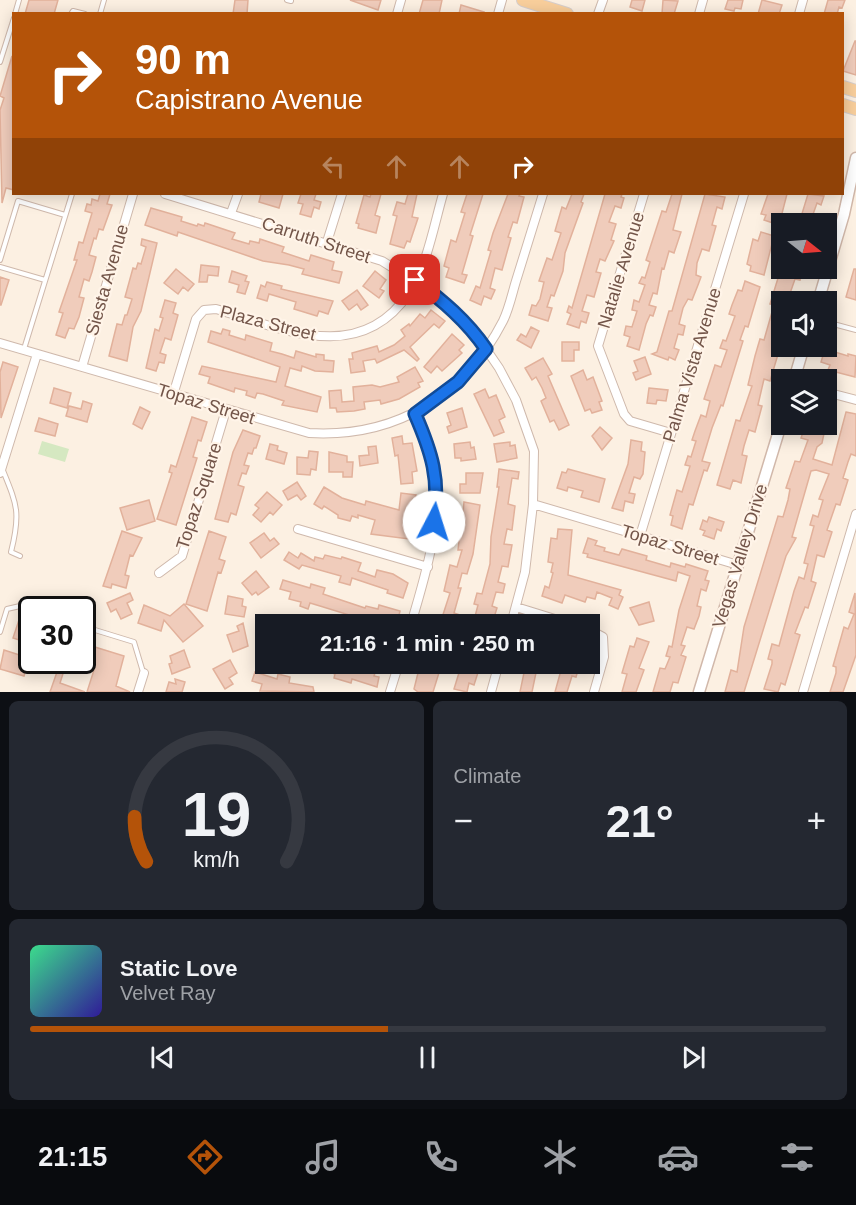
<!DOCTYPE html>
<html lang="en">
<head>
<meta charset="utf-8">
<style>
	:root { --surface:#171b24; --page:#242831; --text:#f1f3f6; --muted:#9ea1a6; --line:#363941; --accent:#b45309 }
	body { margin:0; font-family:Helvetica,sans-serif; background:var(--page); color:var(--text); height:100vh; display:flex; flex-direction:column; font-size:22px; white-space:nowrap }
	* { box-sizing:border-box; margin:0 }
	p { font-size:20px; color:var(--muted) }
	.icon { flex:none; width:33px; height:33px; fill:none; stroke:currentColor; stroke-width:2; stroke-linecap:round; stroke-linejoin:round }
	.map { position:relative; height:692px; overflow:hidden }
	.sheet { display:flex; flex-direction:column; gap:9px; padding:9px; background:#0d0f14; flex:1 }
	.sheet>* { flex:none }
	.hud { position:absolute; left:12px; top:12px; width:832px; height:183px; border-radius:0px; box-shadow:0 3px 15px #0003; background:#b45309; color:#fff; overflow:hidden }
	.needle { width:39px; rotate:107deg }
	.fabs { position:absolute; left:771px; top:213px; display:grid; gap:12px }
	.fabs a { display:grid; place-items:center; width:66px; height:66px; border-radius:0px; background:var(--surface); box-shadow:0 3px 15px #0003; font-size:30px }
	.speed { position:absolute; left:18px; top:596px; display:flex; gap:12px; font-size:30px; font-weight:700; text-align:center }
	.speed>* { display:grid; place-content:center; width:78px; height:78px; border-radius:50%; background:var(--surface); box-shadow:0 3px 15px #0003; line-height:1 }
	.speed .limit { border:3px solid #111; border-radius:9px; background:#fff; color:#111 }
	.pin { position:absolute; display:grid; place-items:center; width:51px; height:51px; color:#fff; margin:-26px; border-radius:12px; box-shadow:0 3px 9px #0006 }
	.me { position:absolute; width:66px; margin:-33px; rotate:5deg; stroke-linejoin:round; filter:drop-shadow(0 0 4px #0008) }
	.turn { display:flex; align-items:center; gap:21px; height:126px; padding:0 24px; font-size:27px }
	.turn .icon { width:78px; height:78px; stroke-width:2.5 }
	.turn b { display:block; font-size:42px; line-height:51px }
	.lanes { display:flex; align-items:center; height:57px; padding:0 24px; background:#0003; justify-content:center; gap:30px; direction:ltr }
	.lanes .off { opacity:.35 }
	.big { font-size:45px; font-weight:700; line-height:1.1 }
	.sheet .card { flex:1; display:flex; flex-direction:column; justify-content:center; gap:9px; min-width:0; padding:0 21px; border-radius:9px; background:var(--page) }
	.sheet .dial { align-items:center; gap:0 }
	.dial svg { height:156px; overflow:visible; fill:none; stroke:var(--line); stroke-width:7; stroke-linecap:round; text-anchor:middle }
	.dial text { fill:var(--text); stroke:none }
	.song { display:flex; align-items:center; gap:18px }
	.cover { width:72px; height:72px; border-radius:9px; background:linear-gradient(135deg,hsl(150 70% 55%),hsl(250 70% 35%)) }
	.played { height:6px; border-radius:3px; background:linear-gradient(90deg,var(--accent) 45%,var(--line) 45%) }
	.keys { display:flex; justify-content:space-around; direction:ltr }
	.heat { display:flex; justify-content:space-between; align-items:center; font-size:33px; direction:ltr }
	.sheet .tiles { flex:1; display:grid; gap:9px; grid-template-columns:1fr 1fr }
	.card:last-child { grid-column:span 2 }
	.trip { position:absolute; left:255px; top:614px; width:345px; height:60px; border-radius:0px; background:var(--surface); box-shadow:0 3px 15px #0003; font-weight:700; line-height:60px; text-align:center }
	.tab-bar { display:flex; height:96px; justify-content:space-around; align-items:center; background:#090b0e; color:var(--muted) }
	.tab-bar .icon { width:42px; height:42px }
	.tab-bar .selected { color:var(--accent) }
	.tab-bar b { font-size:27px; color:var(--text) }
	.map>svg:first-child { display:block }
	.park { fill:#d5e8c1 }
	.building { fill:#f0ccbb; stroke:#e2b19b; stroke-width:1.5 }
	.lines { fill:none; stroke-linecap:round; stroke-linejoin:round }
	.lane-casing { stroke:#cfb9ac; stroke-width:6 }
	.street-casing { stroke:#cfb9ac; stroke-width:10 }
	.secondary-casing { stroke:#d1b8aa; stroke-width:13 }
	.primary-casing { stroke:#d8cfcc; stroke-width:14 }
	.lane { stroke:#fff; stroke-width:4 }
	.street { stroke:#fff; stroke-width:8 }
	.secondary { stroke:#fff; stroke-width:10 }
	.primary { stroke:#f9cf9c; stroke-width:12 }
	.route-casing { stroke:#114b97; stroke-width:15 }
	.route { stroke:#1a73e8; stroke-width:10 }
	.labels { text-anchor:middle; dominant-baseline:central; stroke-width:4.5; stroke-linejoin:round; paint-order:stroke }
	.street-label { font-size:18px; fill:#735549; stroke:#fff4e8 }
</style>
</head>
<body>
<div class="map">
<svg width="856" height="692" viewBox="0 0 856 692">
	<rect width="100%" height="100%" fill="#fcf0e2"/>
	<!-- park -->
	<path class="park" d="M42 441 69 449 65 462 38 454Z"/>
	<!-- building -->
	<path class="building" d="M29 0H58L54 14H25Z
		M235 0H248L247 14H233Z
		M350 0H381L378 10Z
		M423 0H442L439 14H419Z
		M632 0H645L642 11 630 7Z
		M663 0 678 1 674 14H662Z
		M728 0H743L741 9 735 8 734 11 725 9Z
		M762 0 782 5 779 14H758Z
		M828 0H845L842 8 839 7 837 14H824Z
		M461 5 484 12 483 14H459Z
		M855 41H856V75L843 71Z
		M12 56 14 190 6 188 2 203 0 110 4 98 0 96Z
		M100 194H110L107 204 112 205 103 230 99 229 96 239 94 238 89 255 96 257 92 272 89 281 84 279 79 297 84 298 79 317 74 329 69 328 65 338 56 335 63 313 59 312 77 260H74L79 242 83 243 92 213 85 211 87 204 91 205 92 199 98 201Z
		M261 194H283L279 208 259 202Z
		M301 194H316L314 200 321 202 319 209 314 207 311 217 300 214 303 204 298 203Z
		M371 194H381L375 215 380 217 376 233 358 228 359 224 356 223 364 195 370 197Z
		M408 194H417L412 217 418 218 410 242 407 241 404 248 390 244 397 216 393 215 397 202 405 204Z
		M467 194H483L470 235 473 236 462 274 467 275 464 283 446 277 449 268 444 266 451 240 456 242 465 213 461 212Z
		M508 194H520L519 196 524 197 517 223 513 222 508 237 511 238 502 270 495 268 490 288 495 290 491 299 484 296 481 305 470 300 476 286 480 288 491 251 488 250 493 233Z
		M572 194H584L581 202 583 203 565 253 563 271 554 296 551 295 547 307 552 308 548 321 529 315 532 305 536 306 540 299 544 282 539 281 547 258 552 260 561 233 555 231 562 207 566 209Z
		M605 194H622L621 197 624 198 621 208 615 206 609 222 616 224 611 240 614 241 605 261 600 259 596 272 601 273 594 297 587 295 582 311 589 313 586 323 581 321 579 328 567 324 571 314 567 312 569 306 572 308Z
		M672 194H682L673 230 681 232 674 253 669 251 664 269 662 268 657 294 653 293 649 305 656 307 653 316 650 315 646 324 639 350 627 346 630 337 624 335 626 326 632 327 637 311 632 310 634 300 639 302 645 285 639 283 642 277 645 278 650 262 646 260 649 251 662 211 666 212Z
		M705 194 725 197 722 209 717 207 712 225 716 226 709 251 702 249 697 263 696 275 701 277 698 285 692 300 688 299 683 308 679 324 685 326 683 335 678 334 674 348 679 350 675 360 669 357 668 360 652 354 657 352 669 311H672Z
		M768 194H787L779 225 764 220 766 215 761 214Z
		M808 194 824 196 821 205 817 203 811 220 816 224H793L795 216 801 217Z
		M151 208 182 217 181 221 197 226 198 224 204 226 205 223 235 233 232 239 249 244 250 241 259 243 260 239 284 247 282 252 309 261 311 255 334 262 332 270 342 272 339 283 302 274 304 269 289 265 263 261 178 232 177 236 145 225Z
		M761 232 774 236 764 275 750 271 751 266 747 264 753 239 758 241Z
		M142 239 157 243 141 311 133 327 127 361 109 356 117 324 122 325 125 315H127L132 299 125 297 133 268 136 269 138 263 141 264 146 247 141 245Z
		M201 265 219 267 218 276 208 275 207 282H199Z
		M791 268 802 272 800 280 795 279 787 302H782V327L776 344 784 346 782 352 779 351 770 381 764 379 758 405 762 406 755 432 749 430 744 446 742 455 747 456 741 483 733 480 730 489 717 485 736 420 740 421 752 386 748 385 755 356 760 339 764 340 774 305 770 304 779 275H781L783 270 789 271Z
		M176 269 194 284 188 291 183 287 178 294 164 283Z
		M854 269H856V300L846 297Z
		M232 271 247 276 245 281 249 282 245 294 237 292 239 285 229 282Z
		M375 271 386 280 380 289 384 291 379 298 363 286Z
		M0 277 9 280 1 305H0Z
		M745 281 760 287 748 327 745 326 740 340 743 341 723 406 721 405 712 428 702 461 710 463 707 471 704 470 693 505 689 504 682 529 671 525 673 516 670 515 677 490 682 492 687 476 690 466 685 465 688 456 691 457 696 441 692 440 695 431 701 415 706 417 710 401 704 399 715 365 721 367 727 350 720 348 723 340 726 341 735 316 729 314 732 305 738 290 742 291Z
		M267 282 282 286 281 289 333 301 328 314 319 311 317 316 294 309 296 302 269 294 267 301 257 298 261 285 265 287Z
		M357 290 368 305 361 310 357 304 349 310 342 301Z
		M165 300 176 303 173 313 178 315 171 340 165 338 160 353 166 355 164 363 159 362 156 371 146 368 155 329 159 331 163 318 160 317Z
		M431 310 445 321 439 328 434 324 410 347 419 359 417 361 404 350 377 363 375 359 363 361 365 371 351 373 349 359H353L352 353 377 346 379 352 394 345 405 336 401 330 409 324 410 326 420 314 425 318Z
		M531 327 539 331 531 348 517 340 521 334 526 337Z
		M223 329 230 331 229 335 245 340 246 335 272 343 270 351 282 354 294 358 296 351 316 357V354L324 355V360L334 361 333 372 315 371 302 366 301 371 290 368 285 386 321 397 317 412 282 405 284 401 263 394 257 393 255 398 246 395 247 391 235 388 234 392 208 383 210 377 199 374 202 366 276 382 280 367 208 342 211 331 221 334Z
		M452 334 464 345 459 350 462 353 442 371 437 366 431 373 424 367Z
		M562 342H579V350H574V361H562Z
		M825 349 848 356V354L856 356 855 377 828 370 830 365 821 362Z
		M645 357 651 374 636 380 633 373 638 371 634 361Z
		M543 358 552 374 548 376 569 425 559 430 554 420 550 422 541 401 546 398 542 388 536 377 532 380 525 368Z
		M3 362 18 367 1 418 0 372Z
		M415 367 423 381 418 383 420 387 399 399 381 404 380 400 364 402 365 409 354 411 337 412 336 408H330L329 391 341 390 342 402 354 401 353 387 372 385 380 387 399 382 397 377Z
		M583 370 587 380 593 377 602 401 599 402 602 410 592 413 590 409 585 411 571 376Z
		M54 388 71 393 67 408 50 403Z
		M649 388 668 390 666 401 657 400 656 404 647 403Z
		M485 389 489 398 496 395 505 417 499 420 504 432 494 436 474 394Z
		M83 401 92 404 87 422 66 416 69 406 81 409Z
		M140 407 150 412 142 429 133 424Z
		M462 408 467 427 449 433 447 427 451 425 447 413Z
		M846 412 856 414V456L851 454 848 462 843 478 848 480 840 505 836 504 827 530 832 532 824 557 817 555 811 581 816 583 808 608 805 607 795 633 800 635 785 685 781 683 778 692 764 689 772 664V660L768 659 772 644 779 646 794 591 799 577 804 579 808 564 804 563 814 526 810 525 813 515 818 517 823 500 819 499 829 474 816 470 811 471 792 537 796 538 786 556 744 692H725L731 670 737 672 744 627 778 516 783 517 788 500 790 489 786 488 795 461 800 462 808 440 801 438 806 424H826L822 443 817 447 813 459 832 465Z
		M192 417 207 422 201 441 198 440 193 457 197 458 176 525 157 519 172 473 169 472 171 465 176 467Z
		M39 418 58 424 55 436 35 431Z
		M600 427 612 438 602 450 592 436Z
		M243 430 260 436 256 448H254L252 454 248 453 244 465 249 466 246 474 242 473 238 485 244 487 236 515 231 513 228 522 215 519 233 452Z
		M402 436 403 444 412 443 417 471 412 472 413 483 401 484 398 455 395 456 392 438Z
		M631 440 642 442 641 451 645 452 643 474 640 479 634 477 629 493 635 494 633 503 625 501 623 511 612 508 628 464Z
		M470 442 471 448 474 447 476 459 461 461V458H455L454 444Z
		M510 442V446L515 445 517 458 497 462 494 444Z
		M270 444 278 446 277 450 287 453 284 464 266 459Z
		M376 446 378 463 360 466 359 456 369 455 368 447Z
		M309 451 318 452 316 470 311 469 310 475 297 474V457L308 458Z
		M329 452 347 456V462H353L352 477H343V472H329Z
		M499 469 519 472 518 479 512 478 508 504 515 506 512 530 507 529 504 544 512 545 508 567 502 566 498 582 505 584 503 593 496 592 492 606 497 608 492 624H473L478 605 474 604 477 593 482 594 490 564 491 537 499 487H497Z
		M568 469 605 479 599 502 581 497 583 491 568 487 567 491 557 488 562 472 566 473Z
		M466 473H483L480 493H460V484H466Z
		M297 482 306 496 301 500 297 495 288 500 283 491Z
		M324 487 342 498 365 505 366 501 399 510 401 493 416 495 415 500 419 501 416 530 410 529 409 539 371 534 375 520 358 515V518L352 516 350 521 338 518V515L324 506 322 509 314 504Z
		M267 492 282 505 273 515 270 512 261 522 253 515 259 508 255 505Z
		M149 500 155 521 127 530 120 508Z
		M464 502 480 505 473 554 467 574 462 573 458 588H461L454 613 460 615 458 622 440 624 450 593 444 591 450 565 457 567 462 550H458L459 541 454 540 458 512H463Z
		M709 517 724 522 721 531 717 529 714 539 703 535 705 531 700 529 703 520 707 522Z
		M558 529 572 530 568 575 621 590 619 595 623 597 618 609 609 605 612 598 597 592 595 599 587 597 585 602 565 595 562 603 542 596 545 586 549 588 553 573 551 572 553 563 548 562 551 538 557 539Z
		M122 531 142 538 133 556 130 555 125 575 129 576 126 588 112 584 111 588 103 586Z
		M209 531 226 537 219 559 225 561 221 573 218 572 207 611 186 604Z
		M264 533 270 541 274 538 279 544 261 558 250 543Z
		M588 538 597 541 595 545 605 548 604 551 619 555 622 549 647 556 646 560 670 567 671 563 685 567 686 564 708 571 705 580 709 581 706 591 701 589 697 606 701 607 699 616 694 629 687 627 681 645 685 646 681 655 686 657 678 683 673 682 670 692H653L660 668 665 669 670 657 666 656 669 646 672 647 679 610 690 576 678 572 676 581 587 557 588 554 583 553Z
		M289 552 298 558 301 553 314 561 315 557 323 559 325 555 341 559 342 557 361 563 358 571 375 577 377 570 393 574 408 583 403 598 387 593 388 590 352 578 350 585 339 582 341 576 302 565 299 569 284 560Z
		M256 571 269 587 258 595 256 592 252 595 242 583Z
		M283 580 310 588 311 584 325 588 323 594 365 608 366 606 378 609 379 605 400 611 397 624H360L359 618 320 606 310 603 308 609 300 606 301 602 289 599 291 592 280 589Z
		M130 593 133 600 127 603 132 614 121 619 116 609 111 612 107 603Z
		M855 593 856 655 843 692H830L836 673V667L833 666 844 627 848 629 854 614 849 612Z
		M228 596 243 599 242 606 246 607 244 617 225 614Z
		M649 602 654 621 639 625 630 608Z
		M184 604 203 626 183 642 164 620 161 631 138 623 144 605 170 616Z
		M20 617 32 621V644L13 638Z
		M243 623 248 646 233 652 227 635 239 631 237 626Z
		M637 638 649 642 639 668 644 670 636 692H622L627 674 622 673 630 646 634 647Z
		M82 643 124 656 116 686 130 692H87L94 670 67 661 60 683 85 692H50L57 672 28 663 24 676 0 669 4 650 29 658V660L58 663 59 660H82Z
		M184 650 190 667 172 674 169 664 172 663 170 656Z
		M230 660 237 673 229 678 233 684 225 689 213 669Z
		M304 663H356L376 670 374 676 379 677 377 687 352 679 351 683 334 678 335 674Z
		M426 663H442L433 692H418L414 689 420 665 425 666Z
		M462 663H481L474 685 469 683 467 692 454 689Z
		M526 663H538L532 692H520Z
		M563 663H580L576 677 572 676 567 692H555Z
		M255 672 277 679 278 674 290 677 289 683 313 687 314 692 260 691 262 684 252 681Z
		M175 679 185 682 182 692H166L169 682 176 684Z"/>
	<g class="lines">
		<!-- lane casing -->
		<g class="lane-casing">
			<path id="lane" d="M287 0 291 1
				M15 14 19 0
				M71 14 73 11 85 14
				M100 14 104 0
				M0 62 14 18
				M0 260 18 201 65 215
				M0 267 45 280
				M826 322 856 330
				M24 349 72 194
				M2 468C17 505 21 512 11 552L20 556
				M82 626 134 642 143 672
				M0 632 7 609 20 606 32 610"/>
		</g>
		<!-- street casing -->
		<g class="street-casing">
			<path id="street" d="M397 14 401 0
				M498 14 502 0
				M598 14 603 0
				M699 14 703 0
				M799 14 803 0
				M165 194 382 261 439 297 473 330 499 368 516 400 534 451 533 504 525 572 511 624
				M644 194 598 346 624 414 630 421 671 433
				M231 213 238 194
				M327 242 342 194
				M0 343 309 433C395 438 464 397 503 321 509 309 512 294 516 281 525 252 534 223 543 194
				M82 367 133 194
				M826 392 856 400
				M173 395 196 319 204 310 216 309C282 329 360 366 409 293 427 266 434 225 443 194
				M0 473 37 354
				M533 504 738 565
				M298 529 428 567
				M640 536 744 194
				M159 573 182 556 226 410
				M516 607 571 624
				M266 619 284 624
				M411 624C426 574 443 518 435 466 432 447 422 431 415 414
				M590 630 603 637 604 657 594 692
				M138 692 144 673
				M390 692 399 663
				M491 692 499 663
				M803 692 856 514"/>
		</g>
		<!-- secondary casing -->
		<g class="secondary-casing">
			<path id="secondary" d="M818 302 844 214 856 158
				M794 380 804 346
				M699 692 782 421"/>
		</g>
		<!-- primary casing -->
		<g class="primary-casing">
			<path id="primary" d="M523 0 567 14
				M843 87 856 91
				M843 105 856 109"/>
		</g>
		<!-- lane -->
		<use href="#lane" class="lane"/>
		<!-- street -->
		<use href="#street" class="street"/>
		<!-- secondary -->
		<use href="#secondary" class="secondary"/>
		<!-- primary -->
		<use href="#primary" class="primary"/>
	</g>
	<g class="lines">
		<!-- route casing -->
		<g class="route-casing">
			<path id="route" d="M415 280C442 300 467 321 486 349L458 382 415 414C432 453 440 479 434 522"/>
		</g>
		<!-- route -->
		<use href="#route" class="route"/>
	</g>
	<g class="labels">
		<!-- street labels -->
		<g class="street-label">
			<text transform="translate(316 240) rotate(18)">Carruth Street</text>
			<text transform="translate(621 270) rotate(-73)">Natalie Avenue</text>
			<text transform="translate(107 280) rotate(-74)">Siesta Avenue</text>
			<text transform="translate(268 323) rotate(14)">Plaza Street</text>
			<text transform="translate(692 365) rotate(-73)">Palma Vista Avenue</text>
			<text transform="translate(206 404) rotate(17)">Topaz Street</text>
			<text transform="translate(199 496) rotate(-72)">Topaz Square</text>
			<text transform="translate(670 545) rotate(17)">Topaz Street</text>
			<text transform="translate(740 556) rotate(-73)">Vegas Valley Drive</text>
		</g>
	</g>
</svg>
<div class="fabs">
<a><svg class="needle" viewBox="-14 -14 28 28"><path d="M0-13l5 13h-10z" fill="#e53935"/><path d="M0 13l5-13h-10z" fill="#9ea1a6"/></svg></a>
<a><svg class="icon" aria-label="sound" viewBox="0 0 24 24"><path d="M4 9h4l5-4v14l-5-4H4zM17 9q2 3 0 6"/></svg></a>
<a><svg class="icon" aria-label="layers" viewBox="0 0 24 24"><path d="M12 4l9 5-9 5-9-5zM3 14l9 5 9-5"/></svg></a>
</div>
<div class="speed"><div class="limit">30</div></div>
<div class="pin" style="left:415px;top:280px;background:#d93025"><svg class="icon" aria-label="arrive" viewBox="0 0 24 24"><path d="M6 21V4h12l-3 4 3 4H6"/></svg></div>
<svg class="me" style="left:434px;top:522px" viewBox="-20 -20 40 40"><circle r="19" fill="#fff"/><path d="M0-13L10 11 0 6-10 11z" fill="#1a73e8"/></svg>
<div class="trip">21:16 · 1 min · 250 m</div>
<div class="hud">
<div class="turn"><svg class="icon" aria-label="right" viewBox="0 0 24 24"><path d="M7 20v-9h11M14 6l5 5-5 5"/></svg><div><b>90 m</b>Capistrano Avenue</div></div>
<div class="lanes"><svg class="icon off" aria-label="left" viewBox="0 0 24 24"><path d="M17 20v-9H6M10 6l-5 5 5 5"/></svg><svg class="icon off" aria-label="ahead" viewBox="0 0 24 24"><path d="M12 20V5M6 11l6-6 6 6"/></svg><svg class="icon off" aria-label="ahead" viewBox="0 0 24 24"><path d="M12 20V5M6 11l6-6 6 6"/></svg><svg class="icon" aria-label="right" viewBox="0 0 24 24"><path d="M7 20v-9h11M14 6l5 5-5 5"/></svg></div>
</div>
</div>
<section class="sheet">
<div class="tiles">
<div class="card dial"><svg viewBox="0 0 100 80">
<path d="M14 69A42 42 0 1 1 86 69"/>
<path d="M14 69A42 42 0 0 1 8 46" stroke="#b45309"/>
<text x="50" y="56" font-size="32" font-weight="700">19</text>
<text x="50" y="72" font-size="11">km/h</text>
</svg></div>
<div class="card"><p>Climate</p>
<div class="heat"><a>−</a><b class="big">21°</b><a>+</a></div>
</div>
<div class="card">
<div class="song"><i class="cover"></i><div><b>Static Love</b><p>Velvet Ray</p></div></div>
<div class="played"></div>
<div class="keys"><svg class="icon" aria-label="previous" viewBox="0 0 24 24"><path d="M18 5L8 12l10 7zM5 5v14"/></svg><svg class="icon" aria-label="pause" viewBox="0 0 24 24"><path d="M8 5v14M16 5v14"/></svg><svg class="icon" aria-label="next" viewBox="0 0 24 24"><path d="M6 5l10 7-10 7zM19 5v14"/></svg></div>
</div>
</div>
</section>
<nav class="tab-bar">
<b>21:15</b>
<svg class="icon selected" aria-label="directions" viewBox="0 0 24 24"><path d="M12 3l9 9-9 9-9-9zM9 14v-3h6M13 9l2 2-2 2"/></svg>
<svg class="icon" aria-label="music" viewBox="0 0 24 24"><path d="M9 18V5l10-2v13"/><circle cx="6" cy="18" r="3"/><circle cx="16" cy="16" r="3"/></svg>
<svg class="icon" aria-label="phone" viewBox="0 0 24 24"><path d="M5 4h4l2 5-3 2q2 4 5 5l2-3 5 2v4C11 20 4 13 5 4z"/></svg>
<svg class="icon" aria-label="climate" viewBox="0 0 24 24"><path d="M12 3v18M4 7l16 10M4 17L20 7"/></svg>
<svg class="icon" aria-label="car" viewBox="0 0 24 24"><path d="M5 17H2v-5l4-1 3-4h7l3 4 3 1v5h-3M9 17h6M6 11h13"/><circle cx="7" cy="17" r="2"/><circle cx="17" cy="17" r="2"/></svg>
<svg class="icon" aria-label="filters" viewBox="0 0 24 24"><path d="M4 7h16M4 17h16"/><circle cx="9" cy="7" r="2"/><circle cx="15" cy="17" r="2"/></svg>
</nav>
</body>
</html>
